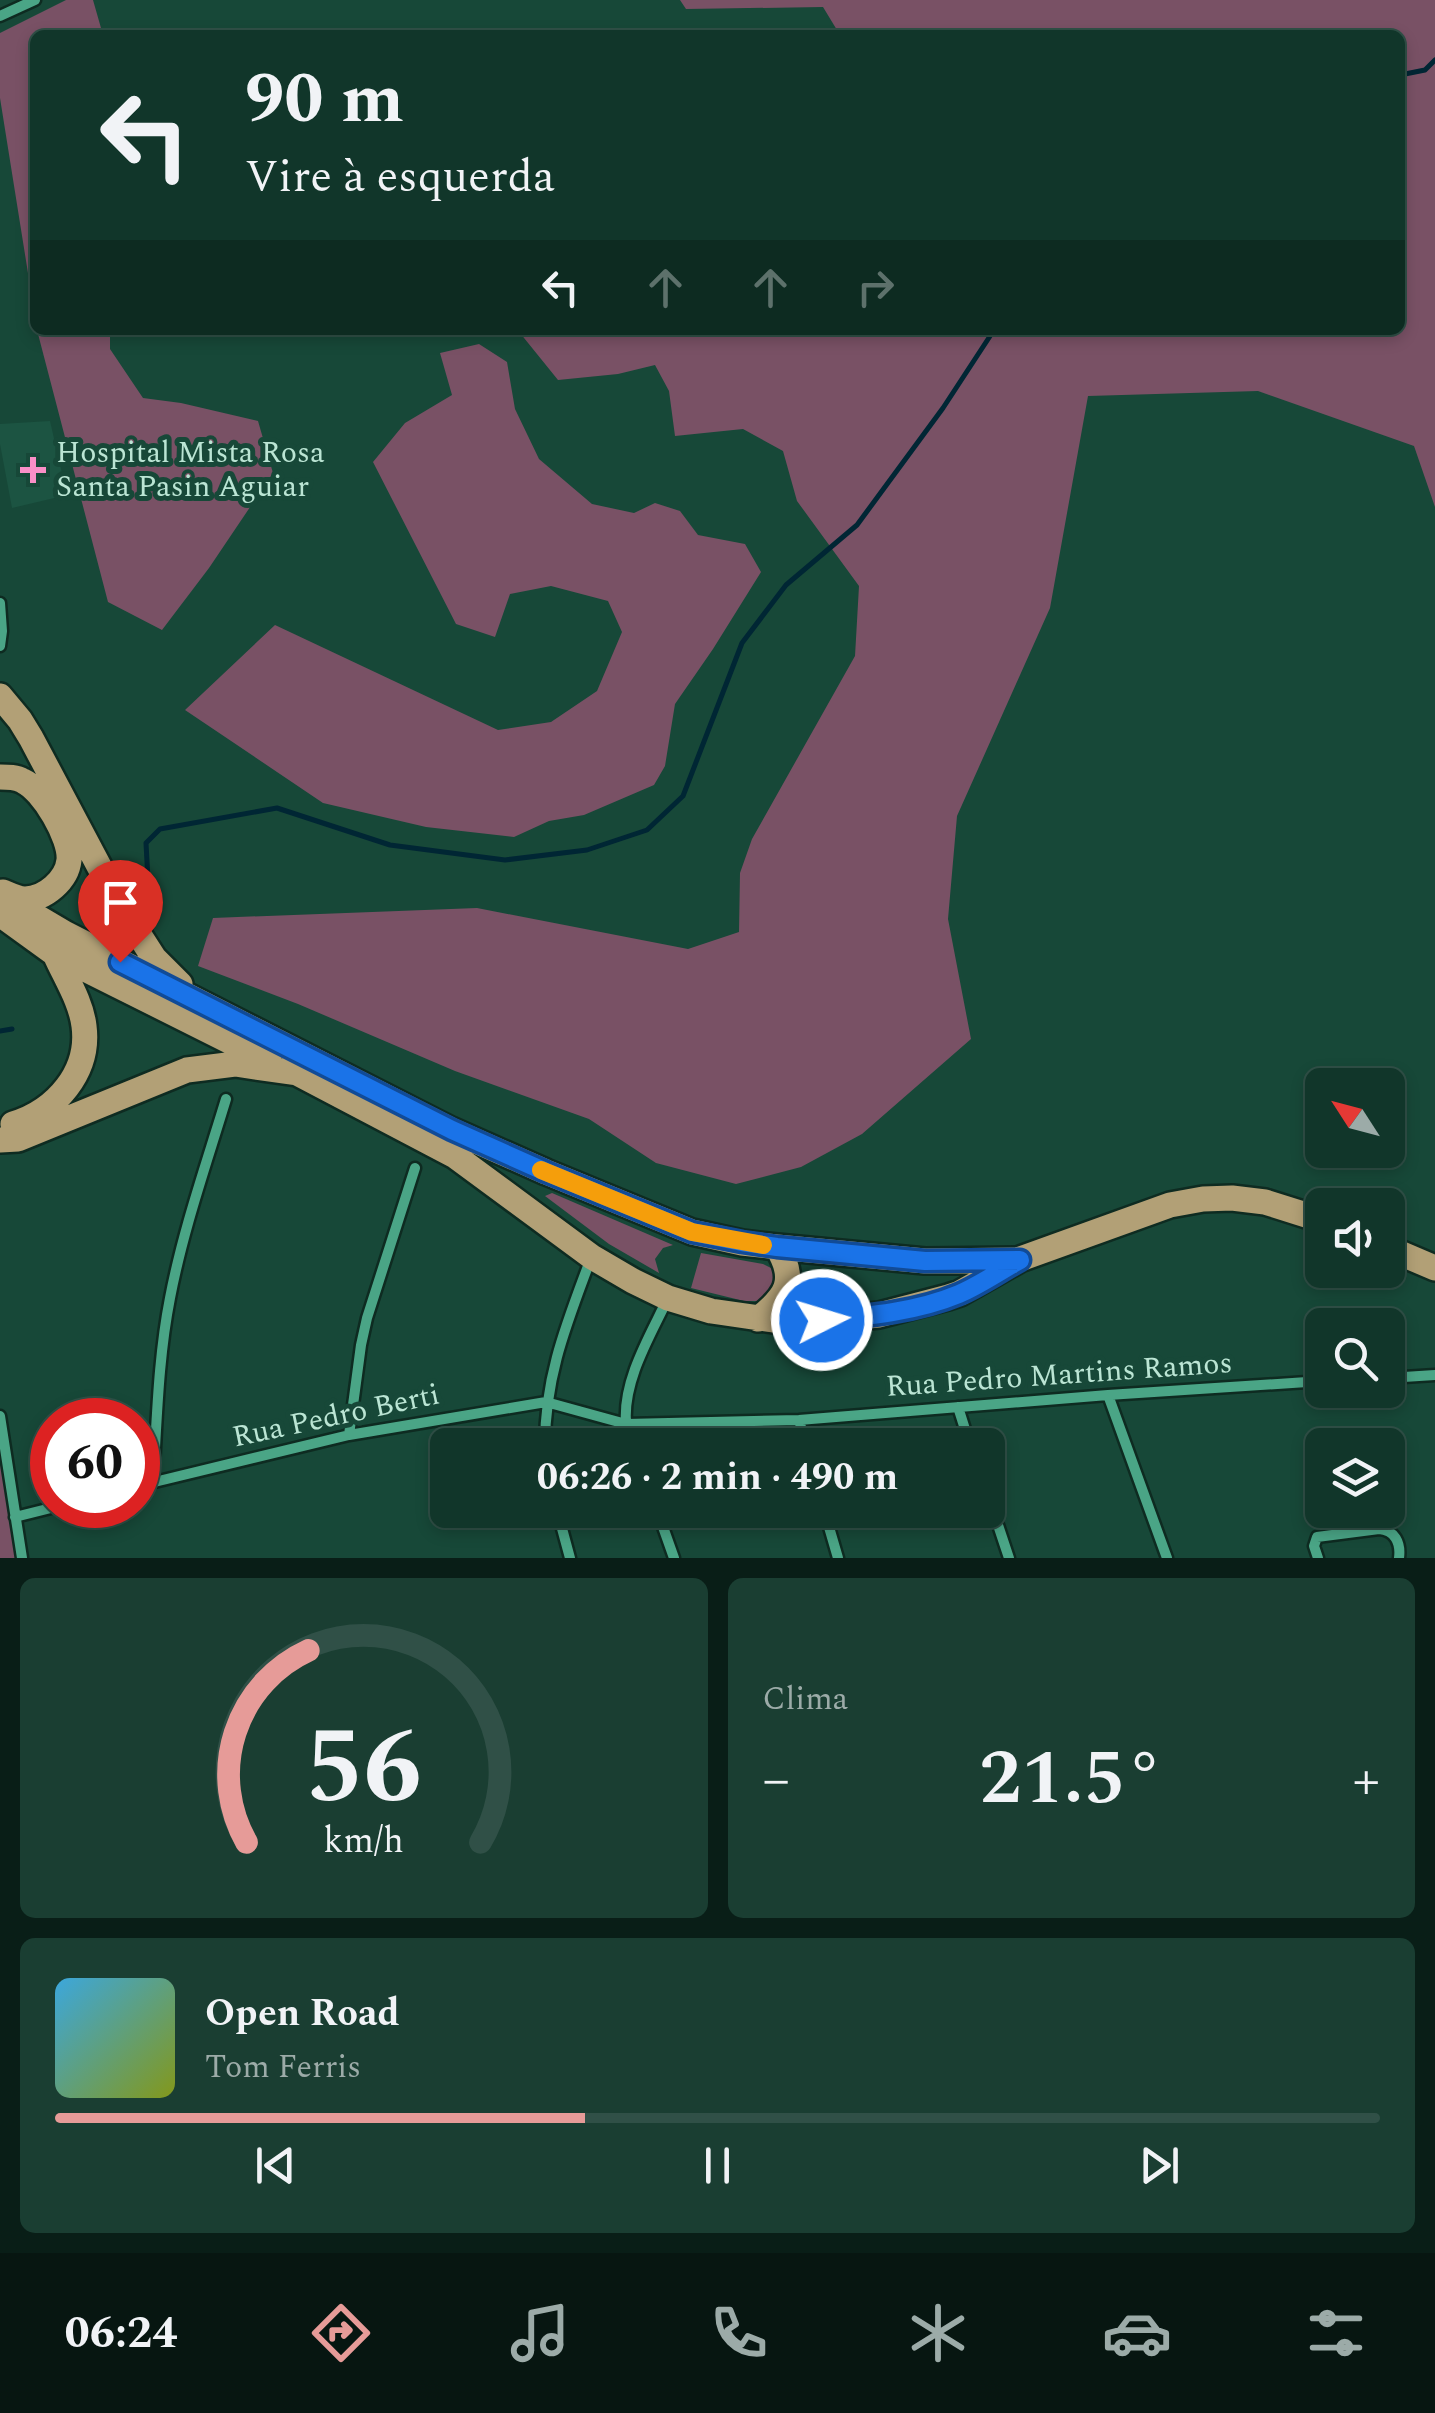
<!DOCTYPE html>
<html lang="pt">
<head>
<meta charset="utf-8">
<style>
	:root { --surface:#11362a; --page:#1a3e32; --text:#f1f3f6; --muted:#9caba8; --line:#305047; --accent:#e69b98 }
	body { margin:0; font-family:Spectral,serif; background:var(--page); color:var(--text); height:100vh; display:flex; flex-direction:column; font-size:38px; white-space:nowrap }
	* { box-sizing:border-box; margin:0 }
	p { font-size:32px; color:var(--muted) }
	.icon { flex:none; width:55px; height:55px; fill:none; stroke:currentColor; stroke-width:2; stroke-linecap:round; stroke-linejoin:round }
	.map { position:relative; height:1558px; overflow:hidden }
	.panel { display:flex; flex-direction:column; gap:20px; padding:20px; background:#091e17; flex:1 }
	.panel>* { flex:none }
	.hud { position:absolute; left:30px; top:30px; width:1375px; height:305px; border-radius:15px; box-shadow:0 5px 15px #0003,0 0 0 2px var(--line); background:#11362a; color:var(--text); overflow:hidden }
	.needle { width:65px; rotate:306deg }
	.tools { position:absolute; left:1305px; top:1068px; display:grid; gap:20px }
	.tools a { display:grid; place-items:center; width:100px; height:100px; border-radius:15px; background:var(--surface); box-shadow:0 5px 15px #0003,0 0 0 2px var(--line); font-size:50px }
	.speed { position:absolute; left:30px; top:1398px; display:flex; gap:20px; font-size:50px; font-weight:700; text-align:center }
	.speed>* { display:grid; place-content:center; width:130px; height:130px; border-radius:50%; background:var(--surface); box-shadow:0 5px 15px #0003,0 0 0 2px var(--line); line-height:1 }
	.speed .limit { border:15px solid #d22; background:#fff; color:#111 }
	.pin { position:absolute; display:grid; place-items:center; width:85px; height:85px; color:#fff; margin:-102px -42px; border-radius:50% 50% 50% 0; rotate:-45deg; box-shadow:0 0 10px #0007 }
	.pin .icon { rotate:45deg }
	.me { position:absolute; width:110px; margin:-55px; rotate:85deg; stroke-linejoin:round; filter:drop-shadow(0 0 8px #0008) }
	.turn { display:flex; align-items:center; gap:35px; height:210px; padding:0 50px; font-size:45px }
	.turn .icon { width:130px; height:130px; stroke-width:2.5 }
	.turn b { display:block; font-size:70px; line-height:85px }
	.lanes { display:flex; align-items:center; height:95px; padding:0 50px; background:#0003; justify-content:center; gap:50px; direction:ltr }
	.lanes .off { opacity:.35 }
	.big { font-size:75px; font-weight:700; line-height:1.1 }
	.panel .widget { flex:1; display:flex; flex-direction:column; justify-content:center; gap:15px; min-width:0; padding:0 35px; border-radius:15px; background:var(--page) }
	.panel .dial { align-items:center; gap:0 }
	.dial svg { height:260px; overflow:visible; fill:none; stroke:var(--line); stroke-width:7; stroke-linecap:round; text-anchor:middle }
	.dial text { fill:var(--text); stroke:none }
	.song { display:flex; align-items:center; gap:30px }
	.cover { width:120px; height:120px; border-radius:15px; background:linear-gradient(135deg,hsl(200 70% 55%),hsl(70 70% 35%)) }
	.played { height:10px; border-radius:5px; background:linear-gradient(90deg,var(--accent) 40%,var(--line) 40%) }
	.keys { display:flex; justify-content:space-around; direction:ltr }
	.heat { display:flex; justify-content:space-between; align-items:center; font-size:55px; direction:ltr }
	.panel .tiles { flex:1; display:grid; gap:20px; grid-template-columns:1fr 1fr }
	.widget:last-child { grid-column:span 2 }
	.trip { position:absolute; left:430px; top:1428px; width:575px; height:100px; border-radius:15px; background:var(--surface); box-shadow:0 5px 15px #0003,0 0 0 2px var(--line); font-weight:700; line-height:100px; text-align:center }
	.menu { display:flex; height:160px; justify-content:space-around; align-items:center; background:#071611; color:var(--muted) }
	.menu .icon { width:70px; height:70px }
	.menu .on { color:var(--accent) }
	.menu b { font-size:45px; color:var(--text) }
	.map>svg:first-child { display:block }
	.built { fill:#1c5442 }
	.green { fill:#795165 }
	.lines { fill:none; stroke-linecap:round; stroke-linejoin:round }
	.stream { stroke:#002634; stroke-width:5 }
	.minor-casing { stroke:#0e2b21; stroke-width:15 }
	.primary-casing { stroke:#0e2b21; stroke-width:30 }
	.minor { stroke:#4aa586; stroke-width:10 }
	.primary { stroke:#b2a076; stroke-width:25 }
	.route-casing { stroke:#114b97; stroke-width:25 }
	.route { stroke:#1a73e8; stroke-width:18 }
	.slow { stroke:#f59e0b; stroke-width:18 }
	.poi-dot { fill:#fa8fc7; stroke:#174838; stroke-width:4 }
	.labels { text-anchor:middle; dominant-baseline:central; stroke-width:10; stroke-linejoin:round; paint-order:stroke }
	.poi-label { font-size:30px; fill:#bbe5d4; stroke:#174838; text-anchor:start }
	.street-label { font-size:30px; fill:#bbe5d4; stroke:#174838 }
</style>
</head>
<body>
<div class="map">
<svg width="1435" height="1558" viewBox="0 0 1435 1558">
	<rect width="100%" height="100%" fill="#174838"/>
	<!-- built -->
	<path class="built" d="M50 421 67 495 12 508 0 444V424Z"/>
	<!-- green -->
	<path class="green" d="M66 0H93L103 35H35V317L0 98V33Z
		M680 0H1435V507L1414 446 1258 391 1088 396 1050 608 957 816 948 919 971 1039 862 1134 801 1167 736 1184 656 1163 589 1119 455 1071 298 1004 198 966 213 918 477 908 688 949 739 932 740 873 752 839 855 656 859 586 797 501 783 451 743 429 675 436 669 391 655 365 618 374 558 380 520 333 521 330H1400V35H840L823 7 686 9Z
		M37 330H110V349L143 398 181 403 258 421 273 473 209 568 162 630 108 602Z
		M479 344 507 362 515 409 539 459 592 504 634 513 655 503 680 511 698 535 745 544 761 572 713 649 675 704 665 766 654 785 584 815 549 821 514 837 426 827 323 803 185 710 275 625 498 730 551 722 597 691 622 632 608 601 551 586 510 594 495 637 456 624 373 462 405 423 452 395 440 353Z
		M552 1193 673 1245 663 1248 655 1259 659 1273 609 1244 545 1196Z
		M701 1253 763 1264 779 1272 772 1301H744L691 1288Z
		M0 1454 21 1558H0Z"/>
	<g class="lines">
		<!-- stream -->
		<path class="stream" d="M1400 75 1425 70 1435 60
			M143 895 148 880 146 843 160 829 277 808 390 845 505 860 587 850 647 830 683 796 742 643 786 585 857 525 943 408 994 330
			M0 1031 12 1029"/>
		<!-- minor casing -->
		<g class="minor-casing">
			<path id="minor" d="M0 16 35 0
				M0 603 2 631 0 646
				M1388 1378 1435 1375
				M1108 1395 1167 1558
				M958 1407 970 1445
				M0 1416 22 1558
				M799 1420 806 1445
				M349 1435 361 1345 367 1318 415 1168
				M545 1445C545 1375 567 1323 591 1258
				M634 1445C631 1438 627 1429 626 1422 623 1380 650 1336 667 1300
				M153 1482C157 1421 158 1359 170 1298 183 1230 206 1165 226 1099
				M138 1486 349 1435 546 1402 626 1424 799 1420 1108 1395 1322 1381
				M988 1495 1009 1558
				M557 1510 570 1558
				M657 1510 674 1558
				M824 1510 838 1558
				M15 1517 63 1505
				M1318 1558 1314 1546 1317 1537 1379 1529C1395 1530 1401 1543 1399 1558"/>
		</g>
		<!-- primary casing -->
		<g class="primary-casing">
			<path id="primary" d="M0 696 20 720 31 738 118 902 154 958 180 984
				M0 777C8 777 16 777 23 781 43 790 71 838 69 860 67 880 45 899 25 899 17 899 10 895 3 892
				M0 895 66 934 451 1130 546 1172 692 1232 742 1243 777 1247 925 1261 1015 1260
				M0 914 55 954 269 1061
				M13 1124C56 1111 90 1072 84 1026 81 1001 65 977 55 954
				M0 1140 18 1139 187 1070 235 1064 297 1073 455 1156 592 1257 633 1281 668 1298 711 1311 794 1323 879 1315 948 1297 960 1293 1020 1259 1170 1205 1203 1199 1232 1198 1265 1202 1322 1220
				M1388 1248 1435 1268
				M758 1319C786 1297 798 1281 777 1247"/>
		</g>
		<!-- minor -->
		<use href="#minor" class="minor"/>
		<!-- primary -->
		<use href="#primary" class="primary"/>
	</g>
	<g class="lines">
		<!-- route casing -->
		<g class="route-casing">
			<path id="route" d="M120 962 452 1130 546 1172 692 1232 742 1242 777 1247 925 1261 1020 1260C1000 1271 980 1285 959 1294 916 1312 868 1316 822 1320"/>
		</g>
		<!-- route -->
		<use href="#route" class="route"/>
		<!-- slow -->
		<path class="slow" d="M541 1170 692 1232 763 1245"/>
	</g>
	<!-- markers -->
	<path class="poi-dot" d="M28 455h10v10h10v10h-10v10h-10v-10h-10v-10h10z"/>
	<g class="labels">
		<!-- poi labels -->
		<g class="poi-label">
			<text x="56" y="453">Hospital Mista Rosa<tspan x="56" dy="34">Santa Pasin Aguiar</tspan></text>
		</g>
		<!-- street labels -->
		<g class="street-label">
			<text transform="translate(1059 1375) rotate(-4)">Rua Pedro Martins Ramos</text>
			<text transform="translate(336 1416) rotate(-12)">Rua Pedro Berti</text>
		</g>
	</g>
</svg>
<div class="tools">
<a><svg class="needle" viewBox="-14 -14 28 28"><path d="M0-13l5 13h-10z" fill="#e53935"/><path d="M0 13l5-13h-10z" fill="#9caba8"/></svg></a>
<a><svg class="icon" aria-label="sound" viewBox="0 0 24 24"><path d="M4 9h4l5-4v14l-5-4H4zM17 9q2 3 0 6"/></svg></a>
<a><svg class="icon" aria-label="search" viewBox="0 0 24 24"><circle cx="10" cy="10" r="6"/><path d="M15 15l6 6"/></svg></a>
<a><svg class="icon" aria-label="layers" viewBox="0 0 24 24"><path d="M12 4l9 5-9 5-9-5zM3 14l9 5 9-5"/></svg></a>
</div>
<div class="speed"><div class="limit">60</div></div>
<div class="pin" style="left:120px;top:962px;background:#d93025"><svg class="icon" aria-label="arrive" viewBox="0 0 24 24"><path d="M6 21V4h12l-3 4 3 4H6"/></svg></div>
<svg class="me" style="left:822px;top:1320px" viewBox="-20 -20 40 40"><circle r="17" fill="#1a73e8" stroke="#fff" stroke-width="3"/><path d="M0-11L8 9 0 5-8 9z" fill="#fff"/></svg>
<div class="trip">06:26 · 2 min · 490 m</div>
<div class="hud">
<div class="turn"><svg class="icon" aria-label="left" viewBox="0 0 24 24"><path d="M17 20v-9H6M10 6l-5 5 5 5"/></svg><div><b>90 m</b>Vire à esquerda</div></div>
<div class="lanes"><svg class="icon" aria-label="left" viewBox="0 0 24 24"><path d="M17 20v-9H6M10 6l-5 5 5 5"/></svg><svg class="icon off" aria-label="ahead" viewBox="0 0 24 24"><path d="M12 20V5M6 11l6-6 6 6"/></svg><svg class="icon off" aria-label="ahead" viewBox="0 0 24 24"><path d="M12 20V5M6 11l6-6 6 6"/></svg><svg class="icon off" aria-label="right" viewBox="0 0 24 24"><path d="M7 20v-9h11M14 6l5 5-5 5"/></svg></div>
</div>
</div>
<section class="panel">
<div class="tiles">
<div class="widget dial"><svg viewBox="0 0 100 80">
<path d="M14 69A42 42 0 1 1 86 69"/>
<path d="M14 69A42 42 0 0 1 33 10" stroke="#e69b98"/>
<text x="50" y="56" font-size="32" font-weight="700">56</text>
<text x="50" y="72" font-size="11">km/h</text>
</svg></div>
<div class="widget"><p>Clima</p>
<div class="heat"><a>−</a><b class="big">21.5°</b><a>+</a></div>
</div>
<div class="widget">
<div class="song"><i class="cover"></i><div><b>Open Road</b><p>Tom Ferris</p></div></div>
<div class="played"></div>
<div class="keys"><svg class="icon" aria-label="previous" viewBox="0 0 24 24"><path d="M18 5L8 12l10 7zM5 5v14"/></svg><svg class="icon" aria-label="pause" viewBox="0 0 24 24"><path d="M8 5v14M16 5v14"/></svg><svg class="icon" aria-label="next" viewBox="0 0 24 24"><path d="M6 5l10 7-10 7zM19 5v14"/></svg></div>
</div>
</div>
</section>
<nav class="menu">
<b>06:24</b>
<svg class="icon on" aria-label="directions" viewBox="0 0 24 24"><path d="M12 3l9 9-9 9-9-9zM9 14v-3h6M13 9l2 2-2 2"/></svg>
<svg class="icon" aria-label="music" viewBox="0 0 24 24"><path d="M9 18V5l10-2v13"/><circle cx="6" cy="18" r="3"/><circle cx="16" cy="16" r="3"/></svg>
<svg class="icon" aria-label="phone" viewBox="0 0 24 24"><path d="M5 4h4l2 5-3 2q2 4 5 5l2-3 5 2v4C11 20 4 13 5 4z"/></svg>
<svg class="icon" aria-label="climate" viewBox="0 0 24 24"><path d="M12 3v18M4 7l16 10M4 17L20 7"/></svg>
<svg class="icon" aria-label="car" viewBox="0 0 24 24"><path d="M5 17H2v-5l4-1 3-4h7l3 4 3 1v5h-3M9 17h6M6 11h13"/><circle cx="7" cy="17" r="2"/><circle cx="17" cy="17" r="2"/></svg>
<svg class="icon" aria-label="filters" viewBox="0 0 24 24"><path d="M4 7h16M4 17h16"/><circle cx="9" cy="7" r="2"/><circle cx="15" cy="17" r="2"/></svg>
</nav>
</body>
</html>
